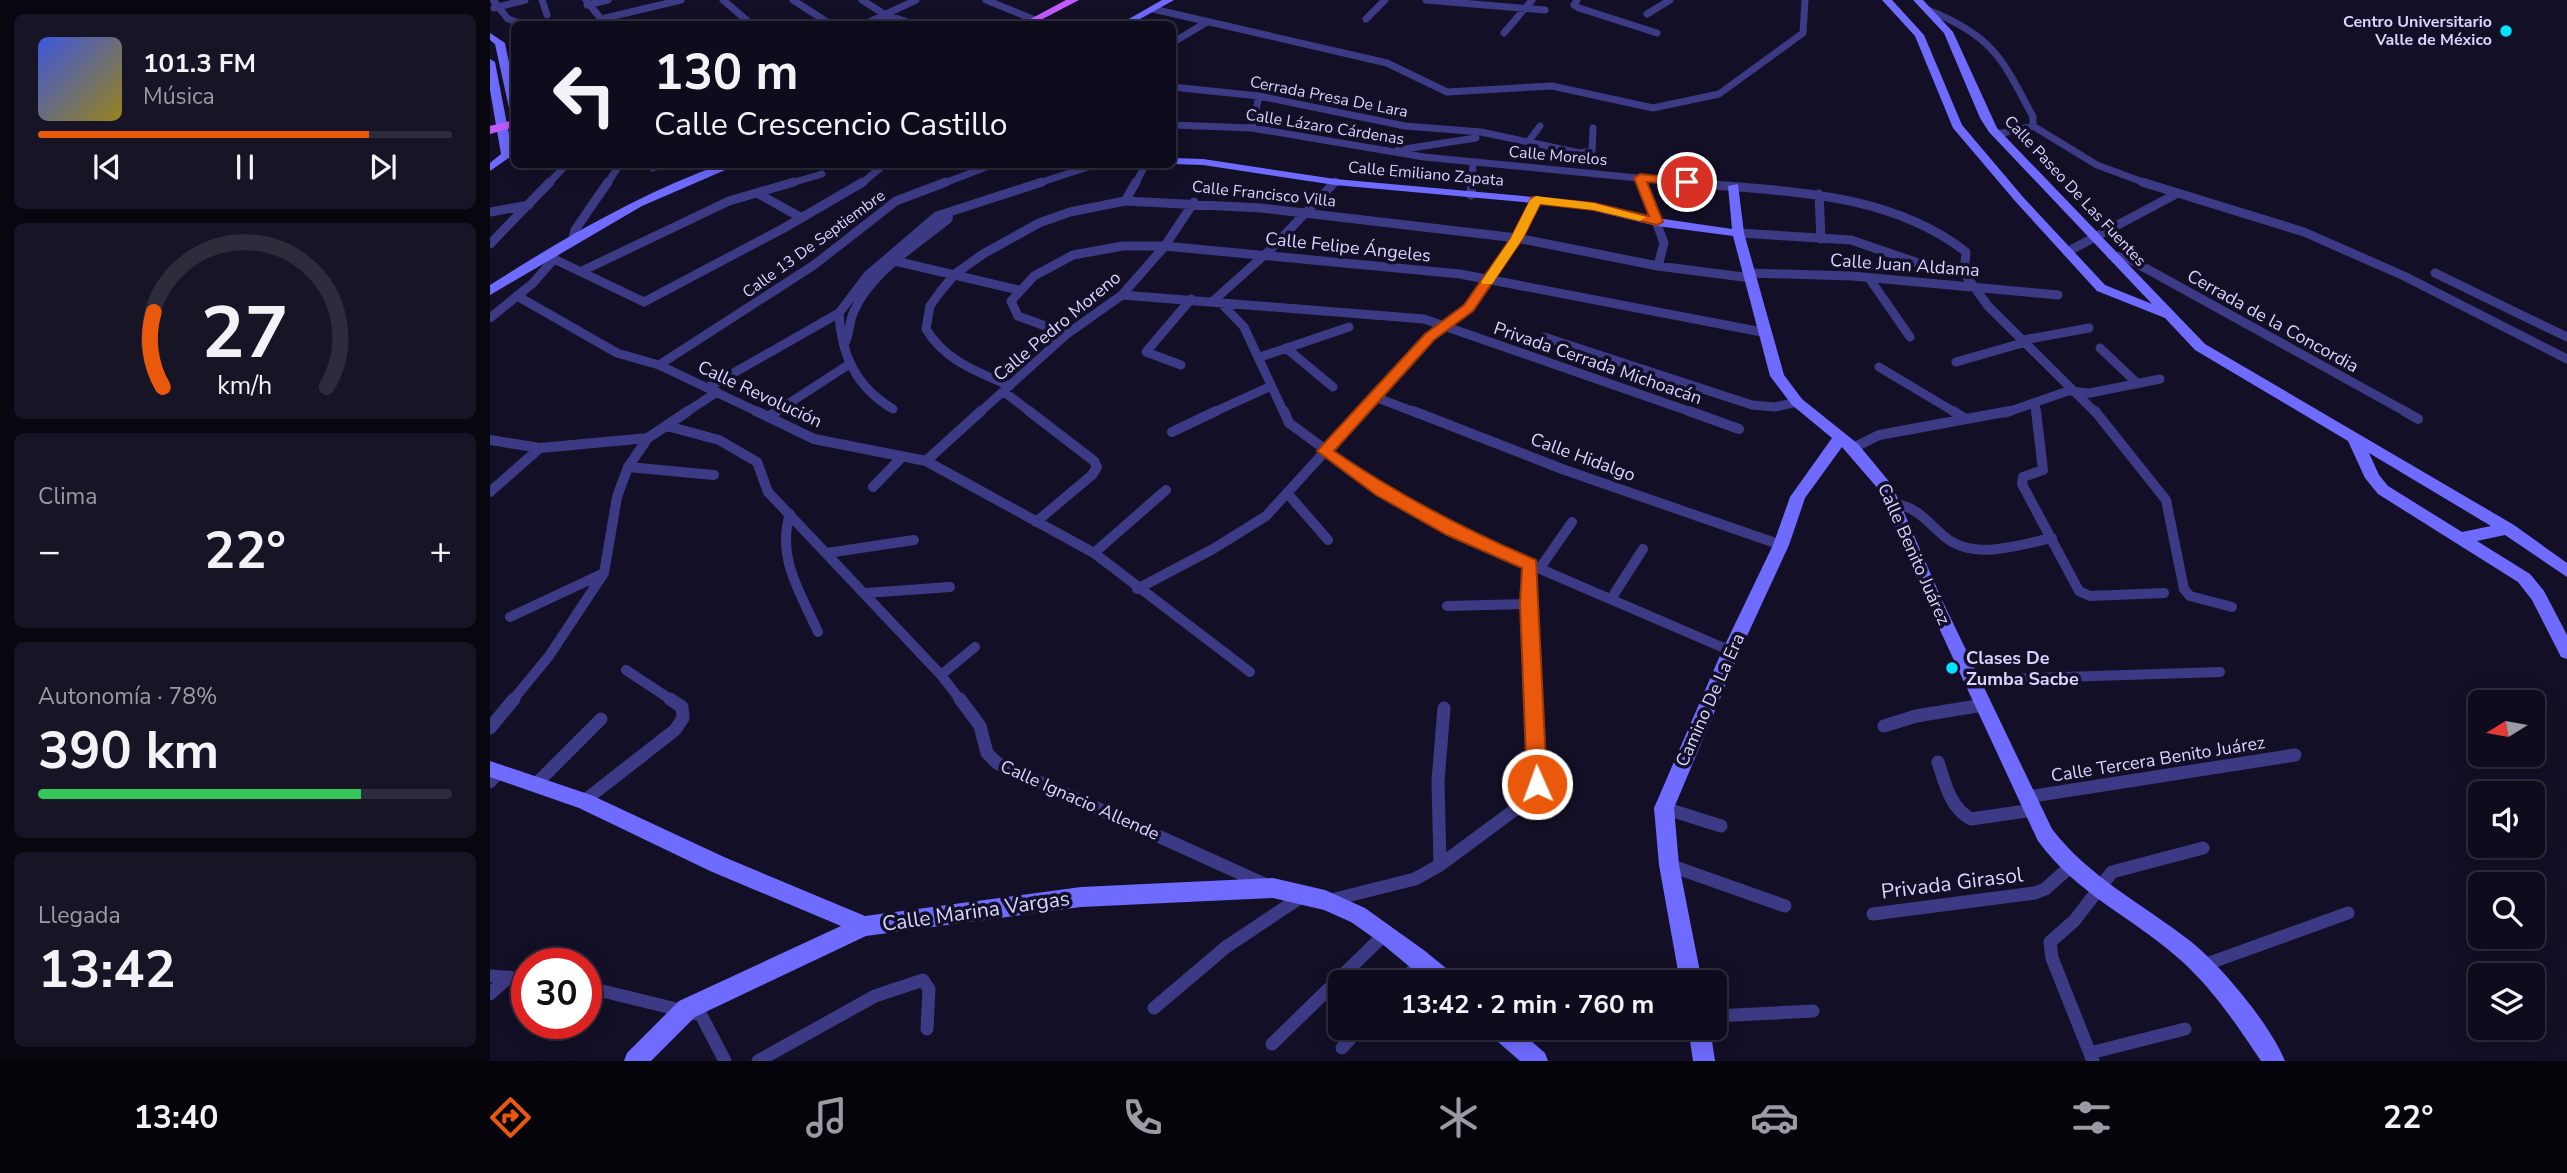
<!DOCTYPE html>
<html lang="es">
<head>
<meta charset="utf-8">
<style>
	:root { --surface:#0e0b1c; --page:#171425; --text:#f1f3f6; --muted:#9b9ba3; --line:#2e2b3b; --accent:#ea580c }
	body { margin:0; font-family:"Nunito Sans",sans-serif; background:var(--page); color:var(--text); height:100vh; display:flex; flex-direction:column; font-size:26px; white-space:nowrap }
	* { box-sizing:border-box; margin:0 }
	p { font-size:23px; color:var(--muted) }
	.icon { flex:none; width:38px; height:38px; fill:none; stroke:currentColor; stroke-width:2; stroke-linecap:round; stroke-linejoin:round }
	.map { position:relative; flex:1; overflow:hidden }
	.drawer { display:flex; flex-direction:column; gap:14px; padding:14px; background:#08060f; width:490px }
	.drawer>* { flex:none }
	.hud { position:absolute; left:21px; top:21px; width:665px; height:147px; border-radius:10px; box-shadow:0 4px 18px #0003,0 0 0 2px var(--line); background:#0e0b1c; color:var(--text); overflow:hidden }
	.needle { width:46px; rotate:259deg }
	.controls { position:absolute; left:1978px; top:690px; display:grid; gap:14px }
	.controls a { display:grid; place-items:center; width:77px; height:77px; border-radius:10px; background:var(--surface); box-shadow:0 4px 18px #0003,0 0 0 2px var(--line); font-size:35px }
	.speed { position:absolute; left:21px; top:948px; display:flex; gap:14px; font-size:35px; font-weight:700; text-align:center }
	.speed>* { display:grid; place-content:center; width:91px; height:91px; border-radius:50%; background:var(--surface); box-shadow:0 4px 18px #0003,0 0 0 2px var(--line); line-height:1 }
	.speed .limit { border:10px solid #d22; background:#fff; color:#111 }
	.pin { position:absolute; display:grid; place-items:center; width:60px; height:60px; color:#fff; margin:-30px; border:4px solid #fff; border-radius:50%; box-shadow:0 2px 7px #0007 }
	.me { position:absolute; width:77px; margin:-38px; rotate:358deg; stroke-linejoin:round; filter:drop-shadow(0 0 5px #0008) }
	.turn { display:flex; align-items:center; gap:24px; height:147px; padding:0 28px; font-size:32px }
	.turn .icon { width:91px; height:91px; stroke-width:2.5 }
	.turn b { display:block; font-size:49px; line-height:60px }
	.big { font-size:52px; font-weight:700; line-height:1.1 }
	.drawer .tile { flex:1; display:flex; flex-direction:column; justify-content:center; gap:10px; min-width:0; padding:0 24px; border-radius:10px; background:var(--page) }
	.drawer .dial { align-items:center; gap:0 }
	.dial svg { height:182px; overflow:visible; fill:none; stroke:var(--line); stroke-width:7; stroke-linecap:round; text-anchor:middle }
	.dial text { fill:var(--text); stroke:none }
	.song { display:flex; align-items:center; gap:21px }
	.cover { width:84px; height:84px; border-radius:10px; background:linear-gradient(135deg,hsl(230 70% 55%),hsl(50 70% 35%)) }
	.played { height:7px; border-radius:4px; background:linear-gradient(90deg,var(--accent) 80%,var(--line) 80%) }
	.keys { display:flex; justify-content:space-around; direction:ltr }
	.heat { display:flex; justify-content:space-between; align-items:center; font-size:38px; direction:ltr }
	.charge { height:10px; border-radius:5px; background:linear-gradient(90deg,#34c759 78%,var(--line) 0) }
	.trip { position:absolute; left:838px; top:970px; width:399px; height:70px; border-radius:10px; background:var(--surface); box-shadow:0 4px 18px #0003,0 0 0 2px var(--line); font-weight:700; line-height:70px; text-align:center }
	.tab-bar { display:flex; height:112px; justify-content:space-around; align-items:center; background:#06040b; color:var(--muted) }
	.tab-bar .icon { width:49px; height:49px }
	.tab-bar .on { color:var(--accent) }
	.tab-bar b { font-size:32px; color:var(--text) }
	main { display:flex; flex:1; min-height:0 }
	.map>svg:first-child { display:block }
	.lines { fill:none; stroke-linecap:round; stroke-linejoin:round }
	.street-far3 { stroke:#3d3a85; stroke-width:7 }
	.street-far2 { stroke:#3d3a85; stroke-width:9 }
	.street-far1 { stroke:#3d3a85; stroke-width:10 }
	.street { stroke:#3d3a85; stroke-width:13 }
	.secondary { fill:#6f6bff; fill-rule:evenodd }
	.primary { fill:#c25bff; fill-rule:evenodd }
	.route { fill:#ea580c; stroke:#983908; stroke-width:2 }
	.slow { fill:#f59e0b }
	.poi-dot { fill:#00e5ff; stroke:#130f26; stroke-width:2.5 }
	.labels { text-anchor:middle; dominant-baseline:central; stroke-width:7; stroke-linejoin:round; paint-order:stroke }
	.far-poi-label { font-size:16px; font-weight:bold; fill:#d9d4ff; stroke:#130f26; text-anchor:end }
	.far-street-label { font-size:16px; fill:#d9d4ff; stroke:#130f26 }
	.street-label { font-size:18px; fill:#d9d4ff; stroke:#130f26 }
	.poi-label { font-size:18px; font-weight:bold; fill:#d9d4ff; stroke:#130f26; text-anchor:start }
	.near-street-label { font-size:21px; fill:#d9d4ff; stroke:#130f26 }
</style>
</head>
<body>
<main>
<section class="drawer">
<div class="tile">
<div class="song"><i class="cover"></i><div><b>101.3 FM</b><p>Música</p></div></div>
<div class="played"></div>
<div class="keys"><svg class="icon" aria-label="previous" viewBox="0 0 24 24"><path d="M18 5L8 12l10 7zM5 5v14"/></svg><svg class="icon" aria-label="pause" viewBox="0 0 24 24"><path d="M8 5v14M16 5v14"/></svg><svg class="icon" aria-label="next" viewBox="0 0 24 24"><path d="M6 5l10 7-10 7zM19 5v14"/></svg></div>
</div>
<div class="tile dial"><svg viewBox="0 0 100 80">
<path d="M14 69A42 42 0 1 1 86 69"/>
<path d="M14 69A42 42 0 0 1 10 36" stroke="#ea580c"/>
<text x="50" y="56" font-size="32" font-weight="700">27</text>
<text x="50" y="72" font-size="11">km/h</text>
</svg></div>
<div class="tile"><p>Clima</p>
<div class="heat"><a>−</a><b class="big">22°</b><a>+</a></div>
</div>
<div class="tile"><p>Autonomía · 78%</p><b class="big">390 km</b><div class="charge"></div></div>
<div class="tile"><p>Llegada</p><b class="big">13:42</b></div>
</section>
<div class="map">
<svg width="2077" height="1061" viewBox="0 0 2077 1061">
	<rect width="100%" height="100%" fill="#130f26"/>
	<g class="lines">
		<!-- street-far3 -->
		<path class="street-far3" d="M3 0 18 19 33 24
			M52 0 57 15
			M96 0 111 19 191 0
			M233 0 261 24
			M303 0 340 24
			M372 0 394 14 423 24
			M496 0 545 20
			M936 0 1055 10
			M1087 0 1084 5 1089 8 1167 33
			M97 5 118 0
			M4 8 35 0
			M663 9 897 63 957 92 1062 86 1163 108 1229 94 1313 33 1315 0
			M1438 10C1503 36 1512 58 1543 117V126L1607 165 1658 184
			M1157 14 1180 0
			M876 19 895 0
			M375 24 426 0
			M1014 33 1042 0
			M682 43 717 22
			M682 87 769 96 915 126 991 132 1090 153 1102 151 1103 128
			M682 125 762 128 934 157 1208 184
			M762 128 769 96
			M1508 134 1543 126
			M1038 142 1050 126
			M908 150 986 138
			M163 168 177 164
			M1150 178 1152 184
			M58 184 77 164
			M117 184 130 164
			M298 184 332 174
			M371 184 395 164
			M452 184 504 164
			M546 184 607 164
			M645 184 656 164
			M982 184 983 162"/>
		<!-- street-far2 -->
		<path class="street-far2" d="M1151 182 1174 243 1168 266
			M1190 182C1288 192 1395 189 1476 252L1474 273 1498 306 1606 413
			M1652 182 1814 232 1914 276 2077 359
			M267 193 310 217
			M1329 194 1331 239
			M981 195 982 182
			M635 201 646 182
			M0 212 39 205
			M1248 233 1361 240 1431 264 1474 273
			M83 238 85 230 118 182
			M0 244 60 182
			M1577 252 1686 194
			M1621 255 1639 259 1918 413
			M64 259 154 302 294 228 373 182
			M405 261 529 290
			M92 271 239 201 304 182
			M1260 273 1362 276 1568 295
			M1945 273 2077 337
			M1379 278 1420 337
			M632 295 934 319 1204 413
			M29 297 127 353 169 365 270 413
			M722 302 780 250 845 182
			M731 303 754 327 794 413
			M0 318 43 283 64 259 63 253
			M577 334 528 316 521 301 544 276 583 255 633 246H674L970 274 1272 332
			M1054 337 1262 405 1285 407 1307 402
			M1534 340 1599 328
			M355 343C360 333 359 321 364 311 381 272 426 245 458 219L459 213
			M796 348 843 387
			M1610 348 1648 384
			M770 357 859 327
			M1466 362 1536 342
			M169 365 324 265 406 201 456 182
			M691 365 656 352 701 299
			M1389 367 1466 413
			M520 386C488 372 455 361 436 329L440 306 450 292 465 274 493 254 549 223 580 212 635 201 771 208 1027 238 1168 266 1261 278
			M219 387 349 313
			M514 392 542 413
			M885 397 927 413
			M1545 404 1546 413
			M403 409C366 387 351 355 349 313L378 275 447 216 552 182
			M195 413 227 392
			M284 413 358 365
			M489 413 577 334 632 295 674 247 704 202
			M722 413 781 386
			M870 413 940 337 978 308 1027 238 1046 200
			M1515 413 1578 391 1600 393 1670 379"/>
		<!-- street-far1 -->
		<path class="street-far1" d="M266 411 324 439 436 461 604 553 760 672
			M539 411 604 461 607 467 602 475 546 522
			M794 411 799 423 892 491 962 531 1241 651
			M923 411 1072 469 1291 545
			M1199 411 1249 429
			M1463 411 1474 418
			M1546 411 1553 470 1533 477 1532 484 1589 591 1600 596 1674 593
			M1605 411 1676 500 1694 589 1700 596 1742 607
			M1914 411 1928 419
			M278 417 287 411
			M177 426 229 440 267 462 278 492 451 675 471 701
			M682 432 726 411
			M0 440 50 448 158 438
			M1363 448 1389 435 1520 411
			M436 461 491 411
			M138 467 224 475
			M383 487 411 458
			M0 492 50 448
			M798 494 838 540
			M1406 504C1429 508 1438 523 1455 537 1484 561 1529 545 1562 538
			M300 514C286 557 311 594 328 632
			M337 553 424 540
			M604 553 676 490
			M1041 565 1039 604 1043 701
			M1050 568 1082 522
			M647 589 723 549 776 516 872 411
			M376 593 460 587
			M1121 599 1153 549
			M957 606 1039 604
			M20 617 114 573
			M136 670 183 701
			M451 675 485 647
			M1482 680 1730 672
			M22 701 59 656 114 573 127 497 138 467 158 438 198 411"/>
		<!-- street -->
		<path class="street" d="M470 699 490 726 497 753 507 763 774 884
			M1394 726 1426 716 1493 705
			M0 728 24 699
			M1448 762C1455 783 1460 808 1481 819L1543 810
			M0 782 10 771
			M47 783 111 719
			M1537 797 1805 755
			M94 801 185 730 193 718 192 707 180 699
			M1174 808 1231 826
			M950 865 948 781 954 708
			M1179 865 1295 906
			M841 900 925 879 950 865 1038 800 1047 784 1043 699
			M1383 914 1545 893 1555 889 1579 868
			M1711 966 1858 913
			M0 976 37 979
			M912 982 931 961
			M96 987 211 1015 235 1061
			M0 994 19 977
			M664 1008 736 947 814 895
			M1225 1016 1323 1011
			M782 1044 896 933
			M852 1048 871 1027
			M1600 1053 1695 1029
			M268 1061 385 996 433 980 439 989 437 1029
			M1603 1061 1562 958 1560 942 1584 921 1622 872 1713 848"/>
		<!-- secondary -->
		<path class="secondary" d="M672 0H684L641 24H630Z
			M1392 0H1402L1434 35 1472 125 1533 197 1615 285 1662 304 1499 132 1490 118 1454 33 1423 0H1433L1463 32 1507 128 1715 344 2024 525 2077 563V577L2015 535 1987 541 2040 574 2054 591 2077 635V659L2071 657 2042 600 2028 582 1888 494 1875 478 1858 441 1705 350 1675 318 1607 291 1525 201 1463 128 1425 36ZM1879 453 2001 526 1972 532 1898 486 1889 475Z
			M0 33 15 43 24 87V111L19 108 5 44 0 40Z
			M0 59 5 62 23 155 0 171V163L11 154 0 90Z
			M682 158 713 159 845 179 1087 201 1167 218 1242 229 1238 186 1248 184 1254 233 1294 375 1312 399 1368 444 1402 485 1452 600 1562 829C1599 877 1651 903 1699 940 1730 964 1780 1024 1795 1061H1771C1746 1024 1721 986 1687 957 1639 915 1588 895 1548 841L1436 600 1390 491 1352 447 1315 498 1299 545 1250 651 1184 808 1189 865 1212 982H1190L1169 865 1164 808 1232 651 1283 545 1300 497 1342 438 1302 405 1280 376 1243 236 1167 226 1087 207 845 185 713 165 682 164Z
			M232 164H249L152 206 0 295V285C74 238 149 194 232 164Z
			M0 761 101 795 234 857 375 916 591 887 783 878 835 890 875 908 935 951 963 974 966 982H938L891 943 861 922 834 910 783 898 591 907 376 936 205 1017 161 1061H134L137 1053 189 1001 351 926 220 871 89 808 0 777Z
			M997 1027H1025L1055 1053 1058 1061H1030L1000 1035Z
			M1198 1027H1220L1225 1061H1203Z"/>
		<!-- primary -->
		<path class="primary" d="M576 0H589L543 24H531Z
			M24 120V127L0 134V126Z"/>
	</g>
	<!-- route -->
	<path class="route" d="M1150 174 1197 179 1203 182 1197 185 1157 182 1173 222 1167 225 1104 210 1050 204 1033 238 983 311 944 340 844 451C910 496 973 529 1046 560L1057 784 1054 790 1047 793 1040 790 1037 784 1030 604 1032 568 957 535 886 495 827 451 935 334 974 305 1021 238 1042 197 1104 203 1159 216 1144 178Z"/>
	<!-- slow -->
	<path class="slow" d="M1046 196 1104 203 1156 217 1150 221 1104 210 1050 204 1033 238 1002 284H993L991 282 1021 238 1040 200Z"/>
	<!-- markers -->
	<g class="poi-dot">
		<circle cx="2016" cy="31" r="7"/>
		<circle cx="1462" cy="668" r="7"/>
	</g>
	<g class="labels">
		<!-- far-poi labels -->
		<g class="far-poi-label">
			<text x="2002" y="22">Centro Universitario<tspan x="2002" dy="18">Valle de México</tspan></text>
		</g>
		<!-- far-street labels -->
		<g class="far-street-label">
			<text transform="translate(839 97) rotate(11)">Cerrada Presa De Lara</text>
			<text transform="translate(835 127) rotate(9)">Calle Lázaro Cárdenas</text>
			<text transform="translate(1068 156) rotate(5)">Calle Morelos</text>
			<text transform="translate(936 174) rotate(5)">Calle Emiliano Zapata</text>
			<text transform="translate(1585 191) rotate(47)">Calle Paseo De Las Fuentes</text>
			<text transform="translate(774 194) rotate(6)">Calle Francisco Villa</text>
			<text transform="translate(324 244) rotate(-36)">Calle 13 De Septiembre</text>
		</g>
		<!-- street labels -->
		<g class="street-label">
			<text transform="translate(858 247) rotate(6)">Calle Felipe Ángeles</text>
			<text transform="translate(1415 265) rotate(4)">Calle Juan Aldama</text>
			<text transform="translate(1783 321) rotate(29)">Cerrada de la Concordia</text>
			<text transform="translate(567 326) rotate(-40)">Calle Pedro Moreno</text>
			<text transform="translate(1108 363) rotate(19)">Privada Cerrada Michoacán</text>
			<text transform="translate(270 394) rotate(25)">Calle Revolución</text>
			<text transform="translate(1093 457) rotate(20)">Calle Hidalgo</text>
			<text transform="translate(1424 554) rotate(66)">Calle Benito Juárez</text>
			<text transform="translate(1220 700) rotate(-66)">Camino De La Era</text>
			<text transform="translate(1668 759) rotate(-9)">Calle Tercera Benito Juárez</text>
			<text transform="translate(590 800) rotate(24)">Calle Ignacio Allende</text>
		</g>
		<!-- poi labels -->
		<g class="poi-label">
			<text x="1476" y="658">Clases De<tspan x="1476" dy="21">Zumba Sacbe</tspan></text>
		</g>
		<!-- near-street labels -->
		<g class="near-street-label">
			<text transform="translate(1462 883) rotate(-7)">Privada Girasol</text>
			<text transform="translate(486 911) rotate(-8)">Calle Marina Vargas</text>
		</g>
	</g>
</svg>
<div class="controls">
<a><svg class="needle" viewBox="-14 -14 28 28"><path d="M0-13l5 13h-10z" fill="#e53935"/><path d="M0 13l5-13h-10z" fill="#9b9ba3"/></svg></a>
<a><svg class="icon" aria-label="sound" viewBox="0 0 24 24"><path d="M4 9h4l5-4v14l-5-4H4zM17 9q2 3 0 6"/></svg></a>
<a><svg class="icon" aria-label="search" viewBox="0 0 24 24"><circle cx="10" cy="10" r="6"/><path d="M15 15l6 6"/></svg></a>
<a><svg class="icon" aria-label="layers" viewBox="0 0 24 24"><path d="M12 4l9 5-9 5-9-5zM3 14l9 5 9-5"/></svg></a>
</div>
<div class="speed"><div class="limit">30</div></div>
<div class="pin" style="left:1197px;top:182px;background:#d93025"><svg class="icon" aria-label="arrive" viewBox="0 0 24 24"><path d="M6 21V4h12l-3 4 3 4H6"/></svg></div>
<svg class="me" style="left:1047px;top:784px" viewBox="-20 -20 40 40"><circle r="17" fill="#ea580c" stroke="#fff" stroke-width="3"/><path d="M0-11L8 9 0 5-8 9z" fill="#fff"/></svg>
<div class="trip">13:42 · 2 min · 760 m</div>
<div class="hud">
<div class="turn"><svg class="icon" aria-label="left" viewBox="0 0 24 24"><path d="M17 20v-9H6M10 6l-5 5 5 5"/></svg><div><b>130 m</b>Calle Crescencio Castillo</div></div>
</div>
</div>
</main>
<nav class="tab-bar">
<b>13:40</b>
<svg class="icon on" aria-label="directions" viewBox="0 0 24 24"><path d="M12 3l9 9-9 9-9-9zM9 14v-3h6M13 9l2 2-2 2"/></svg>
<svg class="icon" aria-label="music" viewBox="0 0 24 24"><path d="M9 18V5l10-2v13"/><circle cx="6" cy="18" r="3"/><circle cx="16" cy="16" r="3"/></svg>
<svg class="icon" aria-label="phone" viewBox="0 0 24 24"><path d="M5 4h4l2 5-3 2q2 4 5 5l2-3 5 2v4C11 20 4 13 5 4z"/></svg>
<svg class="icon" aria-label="climate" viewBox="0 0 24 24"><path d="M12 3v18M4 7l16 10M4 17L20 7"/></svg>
<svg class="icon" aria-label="car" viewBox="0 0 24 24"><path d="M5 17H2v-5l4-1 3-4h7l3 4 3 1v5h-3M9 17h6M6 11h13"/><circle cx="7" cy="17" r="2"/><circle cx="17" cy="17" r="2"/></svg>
<svg class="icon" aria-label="filters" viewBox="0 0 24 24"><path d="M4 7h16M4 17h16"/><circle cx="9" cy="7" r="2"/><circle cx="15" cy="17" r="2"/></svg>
<b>22°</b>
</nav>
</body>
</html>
